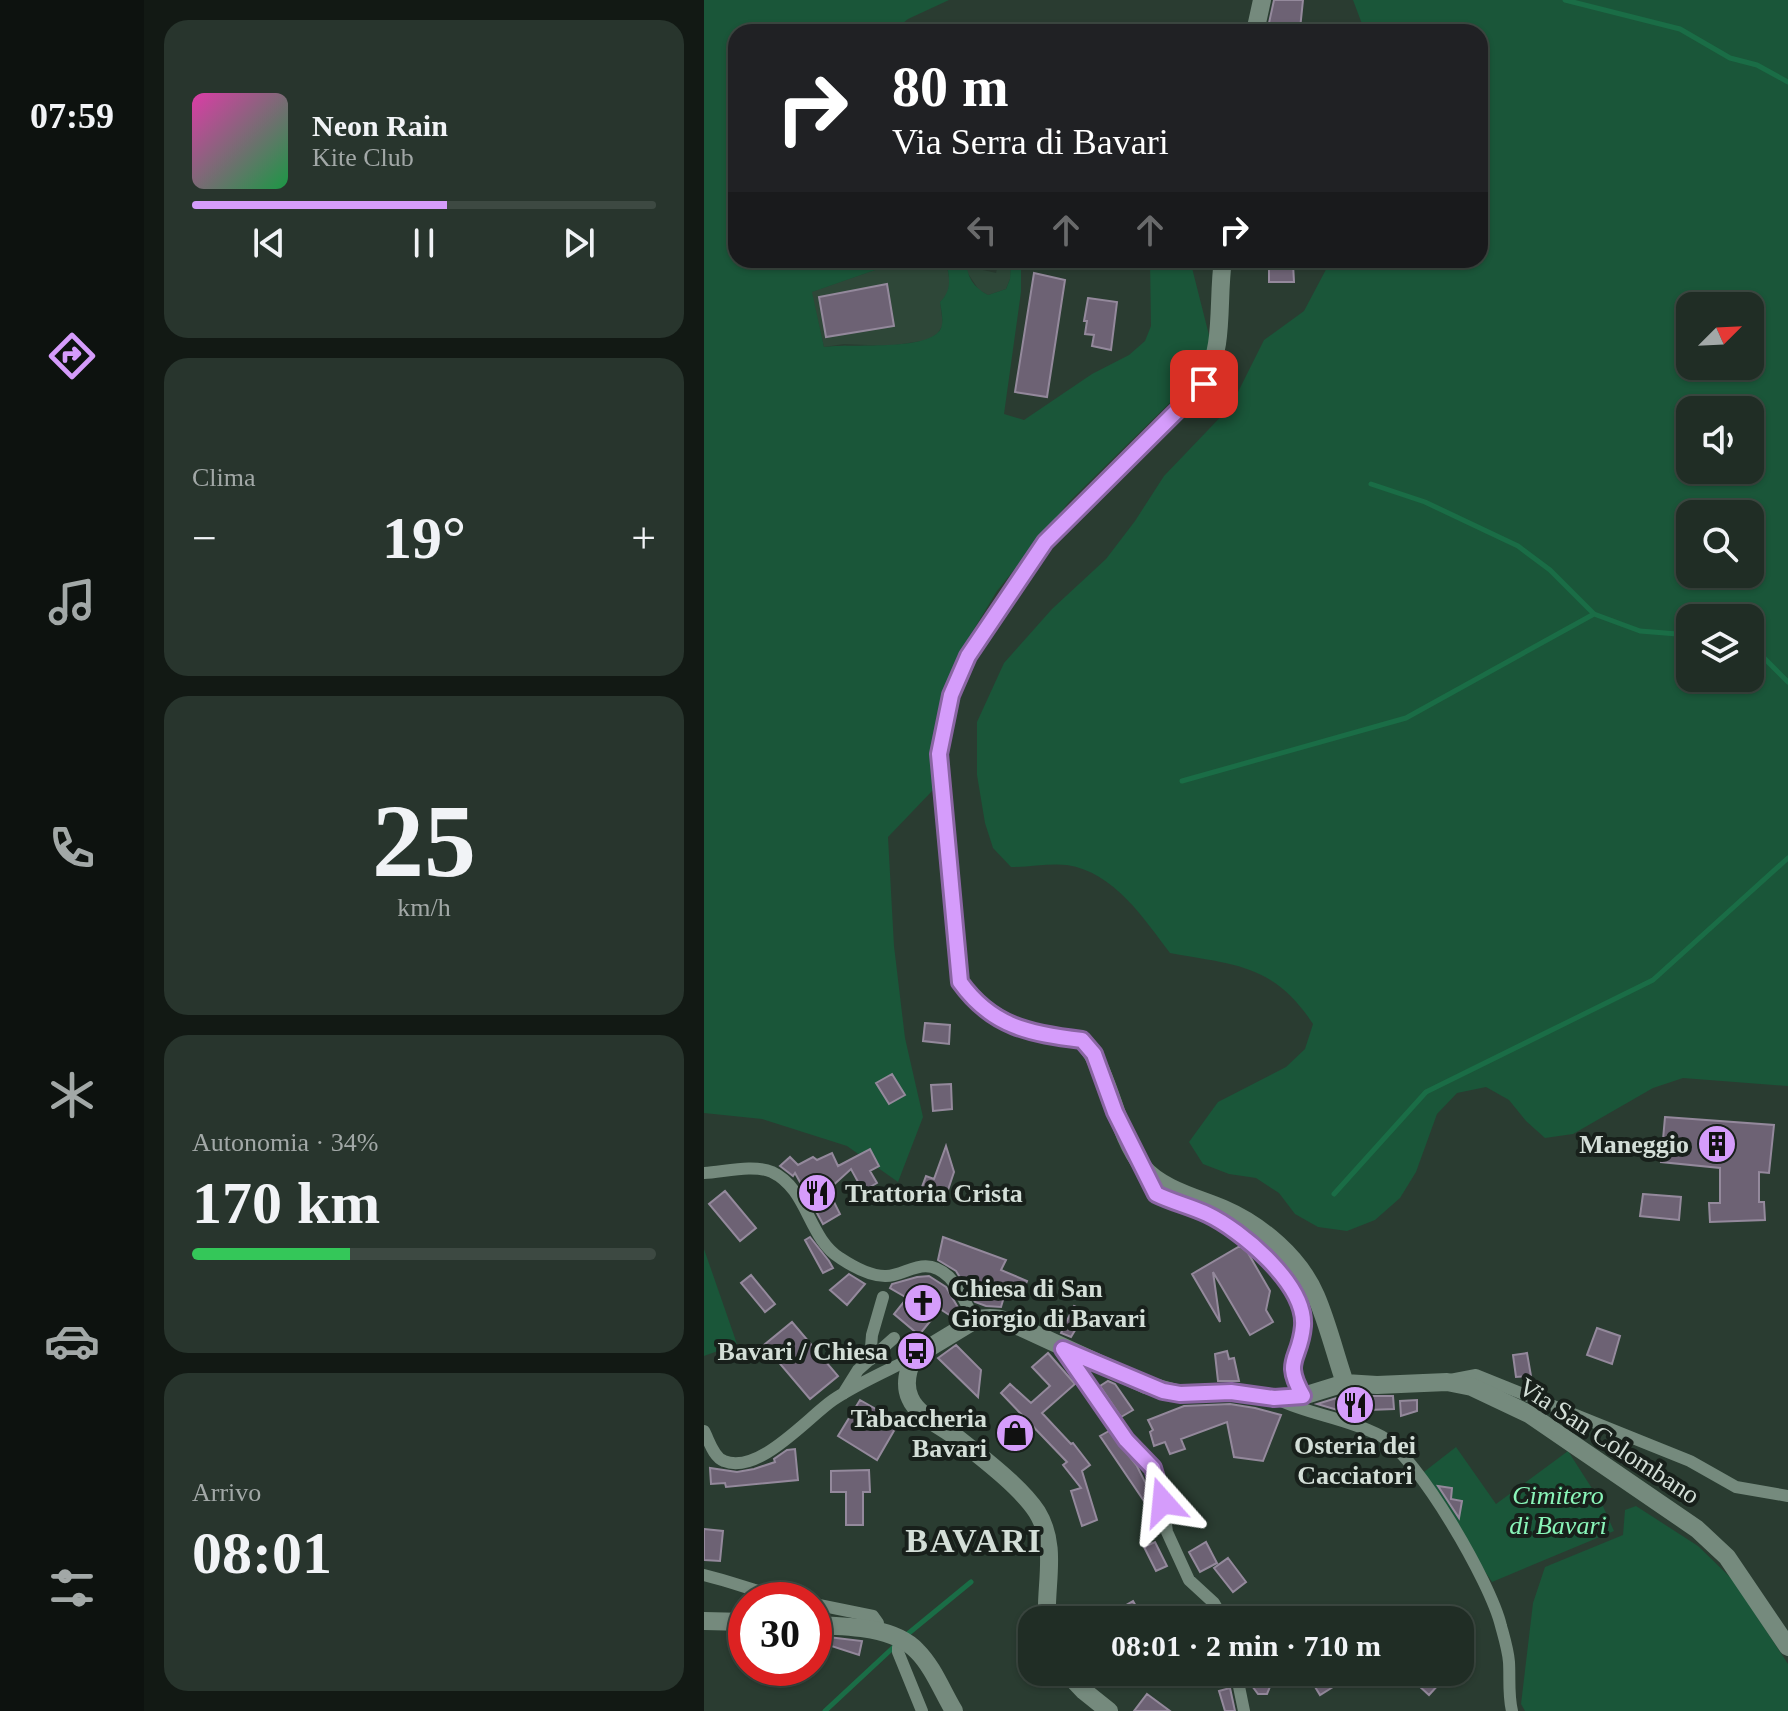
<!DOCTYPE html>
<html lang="it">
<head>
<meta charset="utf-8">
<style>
	:root { --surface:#202d25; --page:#28352d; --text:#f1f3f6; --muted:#a2a8a7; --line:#3d4942; --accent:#d59cfb }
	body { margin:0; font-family:Georgia,serif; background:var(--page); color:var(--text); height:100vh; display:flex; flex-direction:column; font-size:30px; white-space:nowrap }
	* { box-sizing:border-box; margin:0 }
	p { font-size:26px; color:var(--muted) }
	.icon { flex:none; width:44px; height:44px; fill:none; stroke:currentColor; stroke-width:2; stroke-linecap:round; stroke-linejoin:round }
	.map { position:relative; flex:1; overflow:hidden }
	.panel { display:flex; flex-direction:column; gap:20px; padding:20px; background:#121914; width:560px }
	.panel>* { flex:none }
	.hud { position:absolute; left:24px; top:24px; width:760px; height:244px; border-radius:24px; box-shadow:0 2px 6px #0004,0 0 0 2px var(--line); background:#202124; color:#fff; overflow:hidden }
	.needle { width:52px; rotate:66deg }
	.tools { position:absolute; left:972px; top:292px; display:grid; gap:16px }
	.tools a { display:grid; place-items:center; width:88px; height:88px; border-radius:16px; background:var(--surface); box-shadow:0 2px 6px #0004,0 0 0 2px var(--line); font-size:40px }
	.speed { position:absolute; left:24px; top:1582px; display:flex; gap:16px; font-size:40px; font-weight:700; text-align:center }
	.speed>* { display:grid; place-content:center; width:104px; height:104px; border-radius:50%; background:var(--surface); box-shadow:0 2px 6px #0004,0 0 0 2px var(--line); line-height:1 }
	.speed .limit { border:12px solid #d22; background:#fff; color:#111 }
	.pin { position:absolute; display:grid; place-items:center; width:68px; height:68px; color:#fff; margin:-34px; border-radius:16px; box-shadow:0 4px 12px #0006 }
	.me { position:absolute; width:88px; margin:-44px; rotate:342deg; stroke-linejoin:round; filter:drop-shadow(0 0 6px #0008) }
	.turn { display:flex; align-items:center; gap:28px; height:168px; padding:0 32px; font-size:36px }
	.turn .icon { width:104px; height:104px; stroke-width:2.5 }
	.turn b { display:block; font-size:56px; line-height:68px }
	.lanes { display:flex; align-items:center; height:76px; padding:0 32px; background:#0003; justify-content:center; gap:40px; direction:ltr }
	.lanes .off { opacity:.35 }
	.big { font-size:60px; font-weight:700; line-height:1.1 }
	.panel .card { flex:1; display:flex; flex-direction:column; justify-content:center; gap:12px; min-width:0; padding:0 28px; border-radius:24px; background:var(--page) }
	.panel .dial { align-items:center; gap:0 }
	.dial b { font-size:104px; line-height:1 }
	.song { display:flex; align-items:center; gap:24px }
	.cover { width:96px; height:96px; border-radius:12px; background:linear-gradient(135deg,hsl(320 70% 55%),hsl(140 70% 35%)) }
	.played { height:8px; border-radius:4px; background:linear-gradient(90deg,var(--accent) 55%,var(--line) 55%) }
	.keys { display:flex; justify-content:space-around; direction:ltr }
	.heat { display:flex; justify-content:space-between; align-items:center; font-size:44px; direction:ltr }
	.charge { height:12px; border-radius:6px; background:linear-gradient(90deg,#34c759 34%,var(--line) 0) }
	.trip { position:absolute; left:314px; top:1606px; width:456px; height:80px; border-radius:24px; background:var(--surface); box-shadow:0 2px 6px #0004,0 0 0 2px var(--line); font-weight:700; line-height:80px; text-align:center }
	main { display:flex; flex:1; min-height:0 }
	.tab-bar { display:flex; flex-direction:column; width:144px; justify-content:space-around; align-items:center; background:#0d120f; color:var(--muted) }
	.tab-bar .icon { width:56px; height:56px }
	.tab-bar .active { color:var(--accent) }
	.tab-bar b { font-size:36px; color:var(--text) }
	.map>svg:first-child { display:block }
	.built { fill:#2e4738 }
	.green { fill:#1a5639; fill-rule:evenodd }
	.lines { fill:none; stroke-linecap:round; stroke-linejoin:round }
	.stream { stroke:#1a6d46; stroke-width:5 }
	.building { fill:#6d6274; stroke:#94899c; stroke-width:2 }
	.street { stroke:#758a7d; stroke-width:12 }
	.secondary { stroke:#758a7d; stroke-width:18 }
	.route-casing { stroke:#8a65a3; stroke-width:20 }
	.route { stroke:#d59cfb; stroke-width:14 }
	.labels { text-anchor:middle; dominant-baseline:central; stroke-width:8; stroke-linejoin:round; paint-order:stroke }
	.poi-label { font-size:26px; font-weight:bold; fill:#d3ded7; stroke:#18201b; text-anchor:end }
	.street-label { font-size:26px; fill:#d3ded7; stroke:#18201b }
	.park-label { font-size:26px; font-style:italic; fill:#8af5b9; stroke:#18201b }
	.district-label { font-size:34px; font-weight:bold; letter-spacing:2px; fill:#d3ded7; stroke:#18201b }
</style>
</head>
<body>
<main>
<nav class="tab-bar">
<b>07:59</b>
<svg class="icon active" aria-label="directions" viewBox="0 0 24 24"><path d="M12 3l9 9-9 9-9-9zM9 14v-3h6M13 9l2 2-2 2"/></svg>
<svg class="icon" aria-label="music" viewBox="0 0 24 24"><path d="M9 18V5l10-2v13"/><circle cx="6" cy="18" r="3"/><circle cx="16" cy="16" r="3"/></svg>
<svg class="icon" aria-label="phone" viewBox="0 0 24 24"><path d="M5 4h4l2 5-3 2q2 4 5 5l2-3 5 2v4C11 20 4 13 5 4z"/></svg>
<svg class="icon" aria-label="climate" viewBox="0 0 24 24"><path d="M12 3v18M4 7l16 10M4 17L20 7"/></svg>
<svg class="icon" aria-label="car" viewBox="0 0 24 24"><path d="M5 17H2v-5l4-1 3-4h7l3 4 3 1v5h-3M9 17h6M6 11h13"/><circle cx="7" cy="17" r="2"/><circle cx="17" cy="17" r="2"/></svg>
<svg class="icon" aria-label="filters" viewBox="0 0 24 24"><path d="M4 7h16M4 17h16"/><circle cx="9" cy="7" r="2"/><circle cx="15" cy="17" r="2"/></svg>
</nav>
<section class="panel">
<div class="card">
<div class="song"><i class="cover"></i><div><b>Neon Rain</b><p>Kite Club</p></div></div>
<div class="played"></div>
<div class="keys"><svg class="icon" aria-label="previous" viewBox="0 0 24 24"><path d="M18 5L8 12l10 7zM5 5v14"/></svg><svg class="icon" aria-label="pause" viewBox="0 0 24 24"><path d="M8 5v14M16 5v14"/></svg><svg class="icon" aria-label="next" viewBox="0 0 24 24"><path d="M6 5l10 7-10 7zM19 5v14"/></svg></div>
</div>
<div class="card"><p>Clima</p>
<div class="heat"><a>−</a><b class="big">19°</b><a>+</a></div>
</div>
<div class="card dial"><b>25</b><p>km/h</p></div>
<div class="card"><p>Autonomia · 34%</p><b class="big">170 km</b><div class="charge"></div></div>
<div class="card"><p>Arrivo</p><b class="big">08:01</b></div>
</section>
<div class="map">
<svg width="1084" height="1711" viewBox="0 0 1084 1711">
	<rect width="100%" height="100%" fill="#2a3c31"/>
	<!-- built -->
	<path class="built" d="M200 260H242L246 284 243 295 236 302 239 325 233 334 224 340 185 346 140 344 120 347 107 292Z
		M262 260H275L279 270 292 273 295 260H307L306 279 302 289 284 295 275 290 263 272Z"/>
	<!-- green -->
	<path class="green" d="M0 0H245L204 19 188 32H32V260H200L108 292 120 347C144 343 227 352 237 328 240 321 237 310 236 302 249 289 245 277 242 260H262C263 277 269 287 284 295L302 289 306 279 307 260H317V292L300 414 320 420 388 374 425 355 441 341 447 326 446 260H486L506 339 502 367 365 502 293 591 255 654 230 740 229 790 184 837 190 946 201 1038 219 1117 194 1182 143 1146 58 1119 0 1113Z
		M649 0H1084V1086L979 1078 949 1088 869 1134 841 1138 822 1121 805 1100 782 1087 753 1093 733 1114 712 1172 696 1198 671 1220 643 1231 614 1227 591 1214 575 1193 552 1178 525 1174 499 1164 485 1142 514 1102 582 1067 601 1049 609 1024C570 964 531 965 466 953 440 919 410 872 363 865 346 863 325 867 307 867L289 848 281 823 273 775V722L300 663 348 609 402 559 431 521 460 476 527 406 560 340 600 311 627 260H776V32H661ZM1046 306V366H986V306ZM1046 410V470H986V410ZM1046 514V574H986V514ZM1046 618V678H986V618Z
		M0 1249 33 1344 0 1356Z
		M752 1447 792 1504 864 1451 898 1504 910 1531 788 1582 716 1475Z
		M932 1506 994 1546 1029 1580 1084 1664V1711H821L817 1704 829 1603 841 1567 919 1535 921 1510Z"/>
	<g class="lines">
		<!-- stream -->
		<path class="stream" d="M861 0 976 29 1026 58 1053 65 1084 82
			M667 484 721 502 814 546 846 570 890 614 936 631 986 635
			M1046 650 1054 652 1084 682
			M478 781 702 718 890 614
			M630 1194 722 1092 949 980 1084 858
			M200 1637 267 1582
			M121 1711 193 1644"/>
	</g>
	<!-- building -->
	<path class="building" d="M570 0H599L596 29 565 23Z
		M565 264H589L590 282H565Z
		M330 273 361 280 343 397 311 392Z
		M183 284 190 326 122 337 115 297Z
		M384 298 413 302 407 350 388 346 390 335 381 334 383 321H380Z
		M221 1023 246 1025 245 1044 219 1041Z
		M188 1074 201 1095 185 1104 172 1083Z
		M247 1084 248 1109 229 1111 227 1085Z
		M961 1117 1070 1125 1065 1173 1055 1172V1202H1060L1061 1220 1006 1222 1005 1203H1016V1168L957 1162Z
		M242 1146 250 1172 239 1205 215 1195 222 1176 230 1179Z
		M166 1149 175 1166 166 1171 173 1183 159 1191 147 1169 124 1190 136 1214 119 1224 91 1173 89 1176 76 1166 86 1157 94 1165 109 1157 113 1160 128 1153 134 1166Z
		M21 1191 52 1228 36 1241 5 1204Z
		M939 1194 977 1197 975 1220 936 1216Z
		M106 1237 125 1261 129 1268 119 1273 101 1240Z
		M239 1237 302 1260 297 1270 323 1281 317 1296 302 1290 297 1307 282 1306 271 1302 252 1271 234 1260Z
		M536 1246 544 1253 566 1291 562 1310 569 1322 546 1335 509 1272 516 1322 488 1274Z
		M145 1274 161 1284 143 1305 126 1290Z
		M47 1275 71 1304 61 1312 37 1283Z
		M225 1276 242 1287 256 1311 250 1318 236 1309 215 1335 190 1314 203 1298 186 1288 188 1284 213 1277Z
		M370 1306 382 1312 367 1337 357 1333Z
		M88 1322 134 1376 106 1399 60 1345Z
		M893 1328 916 1336 908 1364 883 1355Z
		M252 1345 277 1370 274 1397 234 1358Z
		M523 1351 525 1359 530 1358 535 1381H514L511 1354Z
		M344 1353 371 1384 338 1413 367 1444 369 1443 386 1465 378 1471 393 1520 378 1526 367 1491 377 1488 359 1465 363 1462 297 1393 306 1384 327 1403 346 1386 328 1367Z
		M823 1353 827 1376 812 1377 809 1355Z
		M404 1381 411 1384 429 1410 417 1417 396 1386Z
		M639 1396H689L690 1409 637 1411 613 1404Z
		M156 1400 195 1422 173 1460 134 1436Z
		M713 1400V1411L697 1416 696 1401Z
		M526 1404 551 1408 577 1415 559 1461 530 1457 523 1422 477 1439 481 1449 466 1454 461 1442 450 1446 446 1432 449 1430 444 1420 480 1406Z
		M405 1431 433 1466 448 1496 451 1507 446 1510 396 1436Z
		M91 1449 94 1480 22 1487 21 1483 7 1484 6 1468 33 1472 50 1469 71 1462 70 1459 83 1450Z
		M165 1470 166 1492H159V1525H142V1492H127V1471Z
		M734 1486 748 1488 747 1499 758 1501 755 1518Z
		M0 1529 19 1531 16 1561 0 1560Z
		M451 1542 463 1566 452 1571 440 1547Z
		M502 1542 513 1563 496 1572 485 1552Z
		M524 1558 542 1582 529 1592 510 1568Z
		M429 1601 440 1620H396Z
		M124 1637 158 1641 155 1655 121 1644Z
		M541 1672H567L568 1682 563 1694H554L543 1679Z
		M602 1672H620L629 1687 616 1695Z
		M727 1672H746L725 1695 714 1685Z
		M526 1688 531 1711H521L515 1691Z
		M443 1694 466 1711H430Z"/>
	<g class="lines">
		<!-- street -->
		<path class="street" d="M441 1171 452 1194C468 1202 486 1206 503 1214 537 1230 602 1284 599 1326 596 1361 578 1359 599 1396
			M0 1173C20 1172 49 1164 68 1172 104 1189 104 1238 136 1258 148 1266 166 1276 181 1276 202 1277 219 1253 245 1277 256 1288 263 1307 271 1320
			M359 1349 422 1440 449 1468 459 1502 463 1532 485 1580 510 1603 520 1620
			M166 1360 168 1335 179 1297
			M746 1380 772 1375 986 1461 1032 1487 1084 1496
			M139 1394 154 1370 190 1338
			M573 1399C606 1415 643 1418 677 1436 714 1457 787 1583 797 1626 800 1637 804 1650 805 1662 806 1679 804 1694 808 1711
			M0 1431C5 1440 9 1457 20 1461 55 1475 103 1418 129 1400 154 1383 183 1371 210 1357
			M0 1575C30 1582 58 1594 89 1600
			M110 1604 169 1616 174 1623V1631
			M202 1642 194 1647V1652L218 1711
			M532 1672 540 1711"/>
		<!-- secondary -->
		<path class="secondary" d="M551 32 558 0
			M519 260C513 301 521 346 500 384L341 542 264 656 247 695 235 754 256 982C288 1026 327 1034 378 1040 409 1076 410 1130 439 1167 457 1189 494 1198 520 1209 557 1225 596 1258 612 1296 624 1324 631 1354 641 1383
			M343 1620C341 1583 354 1546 333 1512 317 1487 276 1456 252 1437 237 1426 213 1415 206 1398 200 1385 204 1369 210 1357L271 1320C283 1317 292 1317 303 1321L442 1385 476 1394 527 1392 570 1398 599 1396 641 1383 673 1385 743 1382 768 1387 825 1414 993 1529 1023 1557 1084 1647
			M0 1621 42 1622
			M110 1625C141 1626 190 1626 213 1651 229 1667 238 1691 250 1711
			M362 1672 380 1691 405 1711"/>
	</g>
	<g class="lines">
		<!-- route casing -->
		<g class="route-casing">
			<path id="route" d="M459 1502 449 1468 422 1440 359 1349 459 1391 476 1394 527 1392 570 1398 599 1396C578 1359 596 1361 599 1326 602 1284 537 1230 503 1214 486 1206 468 1202 452 1194L411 1112 390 1054 378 1040C327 1034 288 1027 256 982L235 754 247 695 264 656 341 542 500 384"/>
		</g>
		<!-- route -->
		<use href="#route" class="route"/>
	</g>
	<!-- icons -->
	<defs>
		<g id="building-disc" transform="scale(2)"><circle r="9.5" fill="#d59cfb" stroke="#18201b"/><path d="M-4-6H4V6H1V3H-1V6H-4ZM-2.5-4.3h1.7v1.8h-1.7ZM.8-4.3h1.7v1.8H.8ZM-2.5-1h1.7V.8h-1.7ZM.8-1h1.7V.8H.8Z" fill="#111"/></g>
		<g id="restaurant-disc" transform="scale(2)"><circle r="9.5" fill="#d59cfb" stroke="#18201b"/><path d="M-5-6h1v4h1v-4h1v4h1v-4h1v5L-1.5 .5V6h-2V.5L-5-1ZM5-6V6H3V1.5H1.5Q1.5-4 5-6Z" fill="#111"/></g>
		<g id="church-disc" transform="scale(2)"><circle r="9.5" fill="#d59cfb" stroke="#18201b"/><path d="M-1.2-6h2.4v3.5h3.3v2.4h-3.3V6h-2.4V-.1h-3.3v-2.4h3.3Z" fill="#111"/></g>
		<g id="bus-disc" transform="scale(2)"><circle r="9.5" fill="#d59cfb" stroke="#18201b"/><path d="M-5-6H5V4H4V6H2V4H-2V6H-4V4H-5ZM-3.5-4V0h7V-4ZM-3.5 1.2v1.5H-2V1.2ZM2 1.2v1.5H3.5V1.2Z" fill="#111"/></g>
		<g id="shop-disc" transform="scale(2)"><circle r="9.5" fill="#d59cfb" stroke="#18201b"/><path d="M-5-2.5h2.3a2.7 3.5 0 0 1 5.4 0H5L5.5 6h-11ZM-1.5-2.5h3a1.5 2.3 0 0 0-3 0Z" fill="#111"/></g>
	</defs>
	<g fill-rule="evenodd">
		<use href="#building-disc" x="1013" y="1144"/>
		<use href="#restaurant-disc" x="113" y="1193"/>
		<use href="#church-disc" x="219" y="1303"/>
		<use href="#bus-disc" x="212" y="1351"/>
		<use href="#restaurant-disc" x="651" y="1405"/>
		<use href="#shop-disc" x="311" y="1433"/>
	</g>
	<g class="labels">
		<!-- poi labels -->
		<g class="poi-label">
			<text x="985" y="1144">Maneggio</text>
			<text x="141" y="1193" text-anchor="start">Trattoria Crista</text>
			<text x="247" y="1288" text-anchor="start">Chiesa di San<tspan x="247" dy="30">Giorgio di Bavari</tspan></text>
			<text x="184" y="1351">Bavari / Chiesa</text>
			<text x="283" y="1418">Tabaccheria<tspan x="283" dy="30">Bavari</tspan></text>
			<text x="651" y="1445" text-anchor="middle">Osteria dei<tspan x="651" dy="30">Cacciatori</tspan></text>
		</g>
		<!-- street labels -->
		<g class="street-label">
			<text transform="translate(905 1441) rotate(33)">Via San Colombano</text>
		</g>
		<!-- park labels -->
		<g class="park-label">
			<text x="854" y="1495">Cimitero<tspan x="854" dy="30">di Bavari</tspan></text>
		</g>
		<!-- district labels -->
		<g class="district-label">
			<text x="270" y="1540">BAVARI</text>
		</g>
	</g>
</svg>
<div class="tools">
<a><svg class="needle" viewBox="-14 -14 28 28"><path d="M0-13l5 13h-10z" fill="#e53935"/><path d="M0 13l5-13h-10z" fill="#a2a8a7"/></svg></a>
<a><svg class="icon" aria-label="sound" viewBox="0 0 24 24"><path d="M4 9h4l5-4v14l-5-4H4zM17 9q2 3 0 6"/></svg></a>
<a><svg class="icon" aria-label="search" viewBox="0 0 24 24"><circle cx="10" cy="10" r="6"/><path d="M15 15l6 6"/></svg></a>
<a><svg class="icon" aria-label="layers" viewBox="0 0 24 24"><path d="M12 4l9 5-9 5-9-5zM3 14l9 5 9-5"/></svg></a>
</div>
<div class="speed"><div class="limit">30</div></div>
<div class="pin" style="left:500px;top:384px;background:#d93025"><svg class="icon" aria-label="arrive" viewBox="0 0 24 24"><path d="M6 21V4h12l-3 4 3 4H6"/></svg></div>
<svg class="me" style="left:459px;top:1502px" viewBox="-20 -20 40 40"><path d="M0-17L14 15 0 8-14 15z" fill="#d59cfb" stroke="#fff" stroke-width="4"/></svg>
<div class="trip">08:01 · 2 min · 710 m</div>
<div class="hud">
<div class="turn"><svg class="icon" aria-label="right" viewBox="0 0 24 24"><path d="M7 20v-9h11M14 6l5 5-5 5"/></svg><div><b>80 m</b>Via Serra di Bavari</div></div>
<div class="lanes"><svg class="icon off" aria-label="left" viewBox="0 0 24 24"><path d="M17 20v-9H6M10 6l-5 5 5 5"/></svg><svg class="icon off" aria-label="ahead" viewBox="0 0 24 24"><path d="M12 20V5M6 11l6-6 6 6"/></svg><svg class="icon off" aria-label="ahead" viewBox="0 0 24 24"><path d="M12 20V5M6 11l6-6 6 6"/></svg><svg class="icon" aria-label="right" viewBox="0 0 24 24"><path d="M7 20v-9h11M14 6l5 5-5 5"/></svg></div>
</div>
</div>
</main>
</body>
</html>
